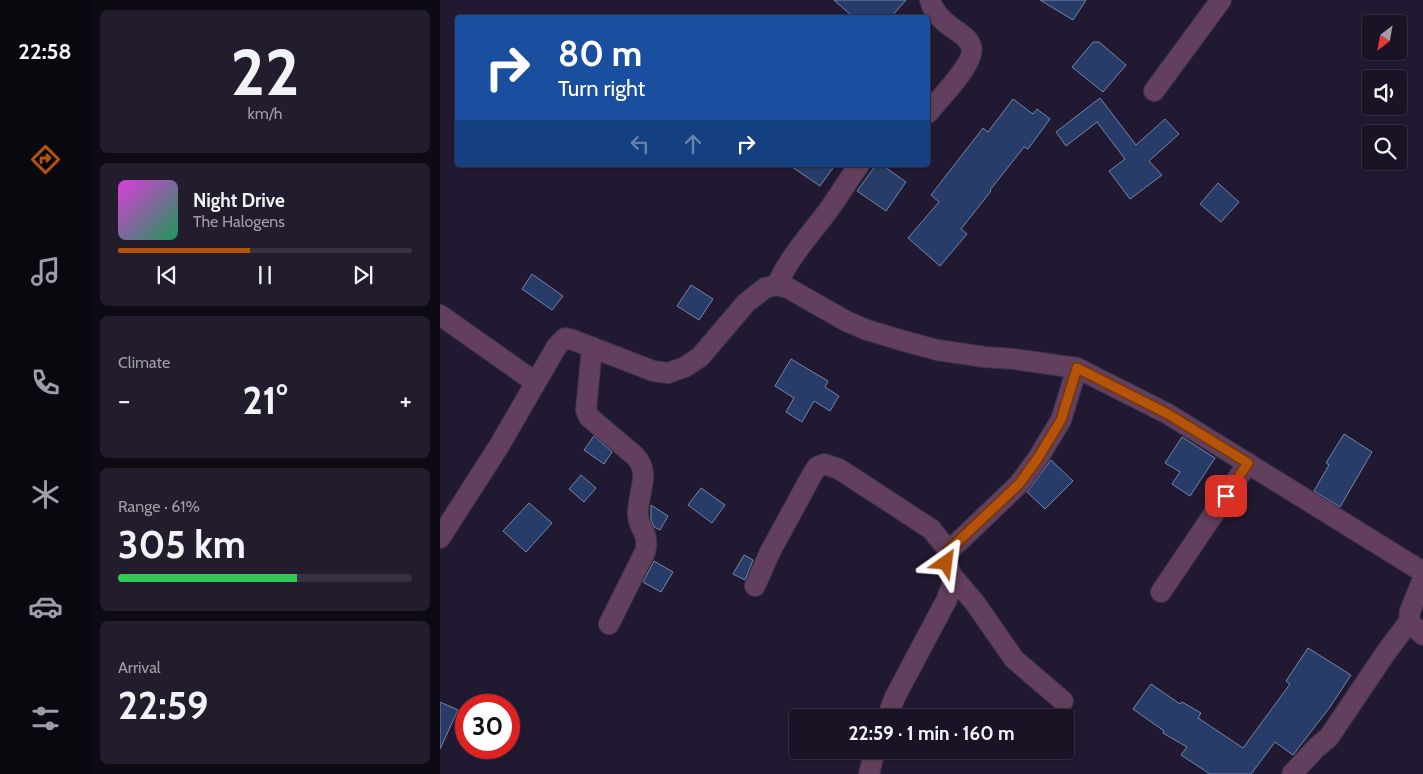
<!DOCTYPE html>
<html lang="en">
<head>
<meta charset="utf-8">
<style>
	:root { --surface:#191325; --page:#221c2d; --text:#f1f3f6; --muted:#9f9ea7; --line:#373242; --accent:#b45309 }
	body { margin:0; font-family:Cabin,sans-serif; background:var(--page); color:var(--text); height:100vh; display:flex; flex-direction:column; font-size:19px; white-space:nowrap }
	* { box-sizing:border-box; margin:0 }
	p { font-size:16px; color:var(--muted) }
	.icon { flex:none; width:28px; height:28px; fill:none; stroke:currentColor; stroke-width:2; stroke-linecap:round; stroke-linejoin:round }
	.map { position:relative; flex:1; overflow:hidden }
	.side { display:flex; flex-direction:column; gap:10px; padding:10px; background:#0e0a14; width:350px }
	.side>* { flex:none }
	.top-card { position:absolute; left:15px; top:15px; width:475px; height:152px; border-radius:5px; box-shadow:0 1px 4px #0004,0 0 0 1px var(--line); background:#1a4fa0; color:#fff; overflow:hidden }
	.needle { width:32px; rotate:211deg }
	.tools { position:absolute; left:922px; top:15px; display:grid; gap:10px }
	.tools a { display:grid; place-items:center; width:45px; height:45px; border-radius:5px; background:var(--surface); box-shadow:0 1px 4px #0004,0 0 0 1px var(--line); font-size:25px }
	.speed { position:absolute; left:15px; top:694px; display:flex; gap:10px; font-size:25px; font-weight:700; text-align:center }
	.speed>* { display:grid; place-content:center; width:65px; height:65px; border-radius:50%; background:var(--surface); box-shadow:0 1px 4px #0004,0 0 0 1px var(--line); line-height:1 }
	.speed .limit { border:8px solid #d22; background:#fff; color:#111 }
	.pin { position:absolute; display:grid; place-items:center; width:42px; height:42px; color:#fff; margin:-21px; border-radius:10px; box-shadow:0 2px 8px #0006 }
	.me { position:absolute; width:55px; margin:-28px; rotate:31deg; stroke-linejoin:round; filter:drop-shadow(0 0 4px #0008) }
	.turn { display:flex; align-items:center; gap:18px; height:105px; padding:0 20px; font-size:22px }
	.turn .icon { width:65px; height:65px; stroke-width:2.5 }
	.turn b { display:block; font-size:35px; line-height:42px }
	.lanes { display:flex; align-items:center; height:48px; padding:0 20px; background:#0003; justify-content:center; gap:25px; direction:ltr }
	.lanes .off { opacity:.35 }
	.big { font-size:38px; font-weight:700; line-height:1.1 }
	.side .tile { flex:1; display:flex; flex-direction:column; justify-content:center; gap:8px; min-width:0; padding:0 18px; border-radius:8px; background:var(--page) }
	.side .dial { align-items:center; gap:0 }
	.dial b { font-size:65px; line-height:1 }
	.song { display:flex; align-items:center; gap:15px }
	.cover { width:60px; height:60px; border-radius:8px; background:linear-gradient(135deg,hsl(300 70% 55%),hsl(150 70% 35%)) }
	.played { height:5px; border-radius:2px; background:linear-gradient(90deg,var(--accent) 45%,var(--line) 45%) }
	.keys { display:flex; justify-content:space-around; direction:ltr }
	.heat { display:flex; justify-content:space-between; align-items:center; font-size:28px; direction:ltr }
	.charge { height:8px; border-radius:4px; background:linear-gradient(90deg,#34c759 61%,var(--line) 0) }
	.trip { position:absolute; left:349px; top:709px; width:285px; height:50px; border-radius:5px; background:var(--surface); box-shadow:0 1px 4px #0004,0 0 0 1px var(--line); font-weight:700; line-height:50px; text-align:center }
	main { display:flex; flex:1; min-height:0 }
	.tab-bar { display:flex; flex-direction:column; width:90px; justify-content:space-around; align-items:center; background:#0a080f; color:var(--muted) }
	.tab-bar .icon { width:35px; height:35px }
	.tab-bar .selected { color:var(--accent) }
	.tab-bar b { font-size:22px; color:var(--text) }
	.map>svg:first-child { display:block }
	.building { fill:#283c6a; stroke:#7785a2 }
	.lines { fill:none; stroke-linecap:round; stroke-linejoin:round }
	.minor-casing { stroke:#3b344b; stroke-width:22 }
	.minor { stroke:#623f5c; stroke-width:20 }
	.route-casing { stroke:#753606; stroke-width:12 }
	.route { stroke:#b45309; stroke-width:9 }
</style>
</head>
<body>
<main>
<nav class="tab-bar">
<b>22:58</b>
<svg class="icon selected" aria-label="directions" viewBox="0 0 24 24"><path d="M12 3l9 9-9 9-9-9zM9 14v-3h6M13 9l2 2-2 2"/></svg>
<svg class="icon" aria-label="music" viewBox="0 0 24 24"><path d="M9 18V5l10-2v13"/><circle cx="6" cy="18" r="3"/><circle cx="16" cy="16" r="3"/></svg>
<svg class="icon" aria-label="phone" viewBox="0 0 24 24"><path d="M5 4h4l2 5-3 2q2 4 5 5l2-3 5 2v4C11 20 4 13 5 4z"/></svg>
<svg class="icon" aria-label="climate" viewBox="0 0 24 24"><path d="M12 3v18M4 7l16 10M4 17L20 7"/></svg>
<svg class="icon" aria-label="car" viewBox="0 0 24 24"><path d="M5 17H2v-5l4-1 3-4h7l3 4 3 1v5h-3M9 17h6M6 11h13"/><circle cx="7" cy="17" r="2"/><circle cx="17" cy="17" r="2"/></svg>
<svg class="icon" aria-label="filters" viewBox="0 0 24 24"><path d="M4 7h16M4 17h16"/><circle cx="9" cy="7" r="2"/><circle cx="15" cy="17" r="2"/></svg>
</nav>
<section class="side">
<div class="tile dial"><b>22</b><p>km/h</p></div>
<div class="tile">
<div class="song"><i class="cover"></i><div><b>Night Drive</b><p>The Halogens</p></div></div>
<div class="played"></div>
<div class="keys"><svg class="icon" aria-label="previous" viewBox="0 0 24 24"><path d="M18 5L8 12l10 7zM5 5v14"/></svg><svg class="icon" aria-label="pause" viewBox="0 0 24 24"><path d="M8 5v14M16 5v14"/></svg><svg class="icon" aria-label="next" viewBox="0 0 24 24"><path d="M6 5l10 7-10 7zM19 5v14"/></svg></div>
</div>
<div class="tile"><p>Climate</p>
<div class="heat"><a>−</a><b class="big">21°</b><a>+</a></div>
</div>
<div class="tile"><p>Range · 61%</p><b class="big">305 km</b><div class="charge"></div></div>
<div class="tile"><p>Arrival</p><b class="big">22:59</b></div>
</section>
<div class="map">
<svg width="983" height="774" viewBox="0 0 983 774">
	<rect width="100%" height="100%" fill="#211931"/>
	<!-- building -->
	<path class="building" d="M394 0H466L450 18H414Z
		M600 0H646L633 20Z
		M653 42H659L686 65 663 92 632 67Z
		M660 98 696 145 725 119 739 134 709 161 722 175 690 199 669 171 685 159 657 122 626 146 616 132Z
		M573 99 593 114 597 109 610 119 588 149 584 147 550 190 551 191 521 229 527 234 500 266 468 238 499 202 491 195 543 128 548 132Z
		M349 165H395L380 186Z
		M436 165H442L466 182 446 211 417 191Z
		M778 183 799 202 781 222 760 204Z
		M92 274 123 296 112 310 82 289Z
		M251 285 273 299 259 320 237 306Z
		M351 359 388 381 385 387 399 396 390 411 374 401 362 422 346 412 354 398 335 386Z
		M904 434 932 452 900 507 874 491 889 465 886 463Z
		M154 436 172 452 164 464 144 450Z
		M742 437 775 458 750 496 732 484 740 472 725 463Z
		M611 460 633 481 605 509 587 492Z
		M141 475 156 488 144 502 129 489Z
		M261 488 285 505 272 523 248 505Z
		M89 503 112 523 86 552 63 531Z
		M211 505 228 516 220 530 214 527 211 520Z
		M304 555 313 560 305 580 293 574Z
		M214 561 233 572 221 592 203 582Z
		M868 648 911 675 890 707 853 755 835 742 811 774H770L741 755 747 747 723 733 724 731 693 709 711 684 740 704 742 702 761 713 758 718 803 748 850 684 846 681Z
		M0 702 18 710 0 749Z"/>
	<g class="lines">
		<!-- minor casing -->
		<g class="minor-casing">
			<path id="minor" d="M714 91 781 0
				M488 113C498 100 537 62 531 46 528 37 518 32 511 27 502 20 493 12 490 0
				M337 285C350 255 372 233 390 208 400 194 409 179 419 165
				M0 315 95 382
				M152 347 146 410 149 417 195 456C212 474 197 493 198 515 199 531 210 532 205 552L169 624
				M0 538 59 446 117 346 125 338 133 340 213 371 228 373 245 367 260 357 306 303 325 288 337 285 348 288 406 321 427 330 464 341 497 350 545 357 574 359 637 368 728 414 983 572
				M512 576 535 603 574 659 623 701
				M983 579 970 611 969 622 983 635
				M315 586 330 552 373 473 377 467 384 464 399 469 491 529 509 551
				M721 592 808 463
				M447 718 455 697 506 601 514 580 506 563 509 551 579 484 598 458 621 420 637 368
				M429 774 435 750
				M852 774 876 748 889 737 947 651 969 622"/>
		</g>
		<!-- minor -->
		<use href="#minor" class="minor"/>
	</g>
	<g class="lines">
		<!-- route casing -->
		<g class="route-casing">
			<path id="route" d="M506 563 509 550 579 484 598 458 621 420 637 368 728 414 808 463 786 496"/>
		</g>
		<!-- route -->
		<use href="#route" class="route"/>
	</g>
</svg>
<div class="tools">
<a><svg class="needle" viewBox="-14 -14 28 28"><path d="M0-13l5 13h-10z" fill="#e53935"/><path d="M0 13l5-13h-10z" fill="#9f9ea7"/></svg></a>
<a><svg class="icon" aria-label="sound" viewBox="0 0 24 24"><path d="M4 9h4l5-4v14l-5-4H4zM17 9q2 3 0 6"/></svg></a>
<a><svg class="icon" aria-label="search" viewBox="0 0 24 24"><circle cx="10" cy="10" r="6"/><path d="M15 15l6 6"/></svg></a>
</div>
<div class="speed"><div class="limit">30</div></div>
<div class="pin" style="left:786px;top:496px;background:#d93025"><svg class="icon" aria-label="arrive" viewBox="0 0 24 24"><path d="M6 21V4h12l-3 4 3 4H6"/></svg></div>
<svg class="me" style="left:506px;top:563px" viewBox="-20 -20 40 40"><path d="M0-17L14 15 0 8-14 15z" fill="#b45309" stroke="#fff" stroke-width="4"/></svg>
<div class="trip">22:59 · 1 min · 160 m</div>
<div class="top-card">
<div class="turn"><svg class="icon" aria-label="right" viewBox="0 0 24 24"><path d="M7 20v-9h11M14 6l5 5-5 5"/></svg><div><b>80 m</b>Turn right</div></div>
<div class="lanes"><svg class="icon off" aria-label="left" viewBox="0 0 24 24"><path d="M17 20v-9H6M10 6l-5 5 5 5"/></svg><svg class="icon off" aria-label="ahead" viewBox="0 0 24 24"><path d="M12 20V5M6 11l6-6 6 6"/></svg><svg class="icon" aria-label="right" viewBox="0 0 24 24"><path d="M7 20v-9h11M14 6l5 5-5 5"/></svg></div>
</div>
</div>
</main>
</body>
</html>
